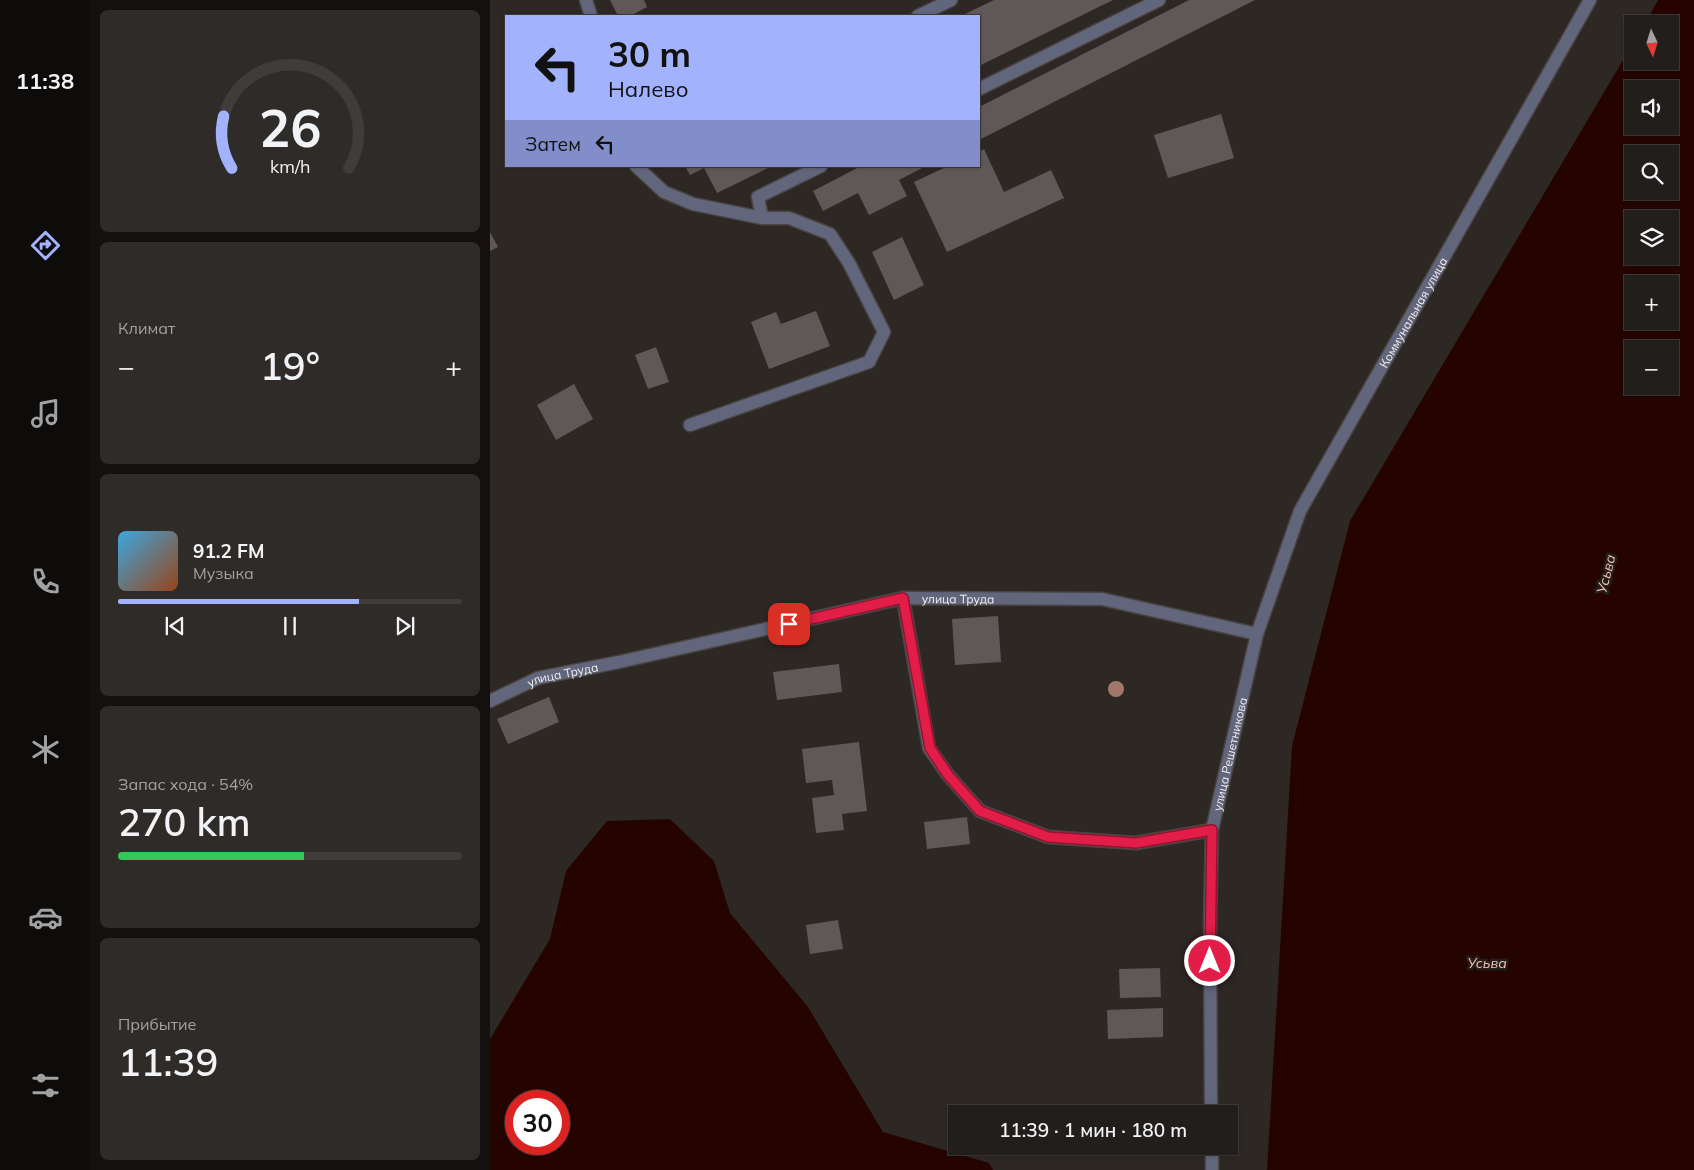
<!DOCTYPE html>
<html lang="ru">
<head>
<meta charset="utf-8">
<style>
	:root { --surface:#221e1c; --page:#2e2b29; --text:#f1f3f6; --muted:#a2a2a3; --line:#3f3c3b; --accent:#a2b2fd }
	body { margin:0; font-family:Mulish,sans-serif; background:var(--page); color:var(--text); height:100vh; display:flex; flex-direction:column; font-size:19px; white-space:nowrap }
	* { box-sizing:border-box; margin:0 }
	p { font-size:16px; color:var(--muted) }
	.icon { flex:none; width:28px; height:28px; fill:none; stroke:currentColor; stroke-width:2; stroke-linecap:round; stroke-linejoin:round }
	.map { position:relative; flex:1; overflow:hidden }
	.sheet { display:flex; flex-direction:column; gap:10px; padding:10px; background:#13100f; width:400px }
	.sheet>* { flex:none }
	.top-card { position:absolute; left:15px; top:15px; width:475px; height:152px; border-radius:0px; box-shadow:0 1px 4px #0004,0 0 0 1px var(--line); background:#a2b2fd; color:#111; overflow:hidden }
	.needle { width:32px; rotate:176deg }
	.tools { position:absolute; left:1134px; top:15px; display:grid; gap:10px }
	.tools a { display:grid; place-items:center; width:55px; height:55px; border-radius:0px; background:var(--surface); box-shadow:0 1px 4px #0004,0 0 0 1px var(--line); font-size:25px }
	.speed { position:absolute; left:15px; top:1090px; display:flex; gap:10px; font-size:25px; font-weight:700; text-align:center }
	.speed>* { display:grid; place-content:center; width:65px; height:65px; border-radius:50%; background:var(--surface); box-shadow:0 1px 4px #0004,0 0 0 1px var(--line); line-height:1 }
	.speed .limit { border:8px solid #d22; background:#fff; color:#111 }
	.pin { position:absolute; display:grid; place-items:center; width:42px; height:42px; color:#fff; margin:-21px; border-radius:10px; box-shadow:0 2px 8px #0006 }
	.me { position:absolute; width:55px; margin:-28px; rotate:0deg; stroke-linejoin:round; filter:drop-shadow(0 0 4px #0008) }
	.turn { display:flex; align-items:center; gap:18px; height:105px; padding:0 20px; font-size:22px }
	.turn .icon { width:65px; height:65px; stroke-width:2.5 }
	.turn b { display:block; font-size:35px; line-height:42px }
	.then { display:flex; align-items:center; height:48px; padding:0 20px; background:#0003; gap:10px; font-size:19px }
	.big { font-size:38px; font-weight:600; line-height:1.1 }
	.sheet .tile { flex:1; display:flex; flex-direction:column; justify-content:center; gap:8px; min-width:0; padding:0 18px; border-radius:8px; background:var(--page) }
	.sheet .dial { align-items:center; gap:0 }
	.dial svg { height:130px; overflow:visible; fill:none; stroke:var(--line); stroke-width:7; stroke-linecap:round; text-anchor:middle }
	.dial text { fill:var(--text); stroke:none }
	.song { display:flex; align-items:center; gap:15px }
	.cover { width:60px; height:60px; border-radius:8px; background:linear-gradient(135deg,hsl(200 70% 55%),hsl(20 70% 35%)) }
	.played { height:5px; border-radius:2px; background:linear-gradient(90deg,var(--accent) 70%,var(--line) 70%) }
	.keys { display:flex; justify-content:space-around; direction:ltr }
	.heat { display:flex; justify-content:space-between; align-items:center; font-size:28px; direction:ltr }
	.charge { height:8px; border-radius:4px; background:linear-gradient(90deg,#34c759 54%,var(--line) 0) }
	.trip { position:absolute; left:458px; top:1105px; width:290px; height:50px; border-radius:0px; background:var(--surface); box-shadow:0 1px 4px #0004,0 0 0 1px var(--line); font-weight:600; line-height:50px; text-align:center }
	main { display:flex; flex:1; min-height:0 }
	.tab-bar { display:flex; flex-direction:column; width:90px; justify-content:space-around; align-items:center; background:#0e0c0b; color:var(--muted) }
	.tab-bar .icon { width:35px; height:35px }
	.tab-bar .active { color:var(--accent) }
	.tab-bar b { font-size:22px; color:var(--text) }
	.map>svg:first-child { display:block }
	.water { fill:#250400; fill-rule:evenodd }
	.building { fill:#5f5856 }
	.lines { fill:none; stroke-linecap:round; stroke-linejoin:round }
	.minor-casing { stroke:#494441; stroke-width:15 }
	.minor { stroke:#61667c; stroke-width:12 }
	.tree { fill:#a07768 }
	.route-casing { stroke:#92132f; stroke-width:12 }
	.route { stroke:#e11d48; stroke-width:9 }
	.labels { text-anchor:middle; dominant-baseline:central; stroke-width:5; stroke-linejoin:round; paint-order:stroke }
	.street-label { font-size:12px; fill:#f2eeed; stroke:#241e1c }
	.water-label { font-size:14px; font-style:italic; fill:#f8c4b1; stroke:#241e1c }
</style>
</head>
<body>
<main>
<nav class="tab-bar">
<b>11:38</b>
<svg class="icon active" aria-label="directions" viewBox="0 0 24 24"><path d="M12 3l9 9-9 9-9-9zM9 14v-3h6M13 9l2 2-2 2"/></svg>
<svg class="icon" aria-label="music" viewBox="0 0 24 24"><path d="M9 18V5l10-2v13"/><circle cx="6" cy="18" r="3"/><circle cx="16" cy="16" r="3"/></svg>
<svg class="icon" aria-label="phone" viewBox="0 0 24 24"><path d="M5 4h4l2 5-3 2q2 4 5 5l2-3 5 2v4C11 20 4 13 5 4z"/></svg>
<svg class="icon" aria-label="climate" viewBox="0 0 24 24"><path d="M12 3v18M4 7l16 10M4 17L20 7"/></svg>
<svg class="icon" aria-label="car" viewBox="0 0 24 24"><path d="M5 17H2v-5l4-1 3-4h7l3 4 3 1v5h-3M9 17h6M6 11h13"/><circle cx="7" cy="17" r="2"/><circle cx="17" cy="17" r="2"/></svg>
<svg class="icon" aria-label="filters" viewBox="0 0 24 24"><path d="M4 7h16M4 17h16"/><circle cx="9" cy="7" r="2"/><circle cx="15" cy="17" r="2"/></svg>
</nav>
<section class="sheet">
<div class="tile dial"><svg viewBox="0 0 100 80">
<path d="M14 69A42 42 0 1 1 86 69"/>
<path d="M14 69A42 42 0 0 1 9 37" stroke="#a2b2fd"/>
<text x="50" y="56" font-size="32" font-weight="700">26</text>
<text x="50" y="72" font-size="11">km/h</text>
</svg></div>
<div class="tile"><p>Климат</p>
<div class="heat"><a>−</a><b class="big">19°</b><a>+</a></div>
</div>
<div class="tile">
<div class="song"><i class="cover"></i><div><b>91.2 FM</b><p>Музыка</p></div></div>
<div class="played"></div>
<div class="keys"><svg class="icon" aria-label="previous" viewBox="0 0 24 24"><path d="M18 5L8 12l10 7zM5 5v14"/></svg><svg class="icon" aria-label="pause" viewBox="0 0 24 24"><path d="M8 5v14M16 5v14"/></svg><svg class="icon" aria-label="next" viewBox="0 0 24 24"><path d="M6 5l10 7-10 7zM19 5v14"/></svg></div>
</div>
<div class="tile"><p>Запас хода · 54%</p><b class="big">270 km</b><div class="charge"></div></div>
<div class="tile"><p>Прибытие</p><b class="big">11:39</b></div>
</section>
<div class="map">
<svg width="1204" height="1170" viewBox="0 0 1204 1170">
	<rect width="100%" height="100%" fill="#2e2825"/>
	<!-- water -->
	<path class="water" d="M1168 0H1204V1170H777L802 746 860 521 1142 45V61H1180V24H1155ZM1142 89H1180V126H1142ZM1142 154H1180V191H1142ZM1142 219H1180V256H1142ZM1142 284H1180V321H1142ZM1142 349H1180V386H1142Z
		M180 819 224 861 240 913 318 1007 393 1132 499 1163 503 1170H0V1039L60 939 76 871 117 821ZM26 1101H69V1144H26Z"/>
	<!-- building -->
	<path class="building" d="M120 0H154L157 7 140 16H128Z
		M504 0H623L489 66V16H471Z
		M699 0H765L489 140V107Z
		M731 114 744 158 678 178 664 135Z
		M494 149 514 192 561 170 574 198 457 252 424 182 458 166H489V152Z
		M195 166H282L227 193 214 168 200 175Z
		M371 166H436L409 180 417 196 379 215 368 193 333 211 323 191Z
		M0 232 8 247 0 251Z
		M412 237 434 285 404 300 382 252Z
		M326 311 340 346 279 369 261 322 286 312 291 324Z
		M166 347 179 382 158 389 145 355Z
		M84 384 103 419 66 440 47 405Z
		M508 616 511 662 465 665 462 619Z
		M349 664 352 692 287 700 283 672Z
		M59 697 69 722 18 744 7 719Z
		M369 742 377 811 352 814 354 830 326 833 322 798 344 795 342 780 316 783 312 749Z
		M477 817 480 844 437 849 434 822Z
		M348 920 353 949 320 954 316 925Z
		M670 968 671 997 630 998 629 969Z
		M673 1008V1037L618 1039 617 1010Z"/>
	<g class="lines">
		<!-- minor casing -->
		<g class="minor-casing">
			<g id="minor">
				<path d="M96 0 101 16"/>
				<path d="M428 16 461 0"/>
				<path d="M489 89 669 0"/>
				<path d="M146 166 174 192 203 204 272 218"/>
				<path d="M200 425 379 362 394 332 359 263 340 234 299 218H272L268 197 331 166"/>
				<path d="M413 598 439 748 458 775 490 811 558 837 646 843 722 830"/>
				<path id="s1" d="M0 701 48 678 129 662 413 598 612 599 767 634"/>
				<path id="s2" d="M721 1114 720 923 722 830 767 634 810 511 1100 0"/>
				<path d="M722 1146V1170"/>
			</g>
		</g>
		<!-- minor -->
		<use href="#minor" class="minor"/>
	</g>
	<!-- trees -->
	<circle class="tree" cx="626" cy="689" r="8"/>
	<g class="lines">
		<!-- route casing -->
		<g class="route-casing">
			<path id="route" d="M299 624 413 598 440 748 458 775 490 811 558 837 646 843 722 830 720 961"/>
		</g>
		<!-- route -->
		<use href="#route" class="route"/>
	</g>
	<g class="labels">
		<!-- street labels -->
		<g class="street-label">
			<text stroke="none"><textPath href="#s2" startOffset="844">Коммунальная улица</textPath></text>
			<text stroke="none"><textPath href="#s1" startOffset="482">улица Труда</textPath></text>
			<text stroke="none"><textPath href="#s1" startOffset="78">улица Труда</textPath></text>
			<text stroke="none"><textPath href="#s2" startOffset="362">улица Решетникова</textPath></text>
		</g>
		<!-- water labels -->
		<g class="water-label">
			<text transform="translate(1116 574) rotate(-76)">Усьва</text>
			<text x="997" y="963">Усьва</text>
		</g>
	</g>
</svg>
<div class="tools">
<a><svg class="needle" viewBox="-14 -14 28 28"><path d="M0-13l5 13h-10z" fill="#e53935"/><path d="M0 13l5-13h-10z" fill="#a2a2a3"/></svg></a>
<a><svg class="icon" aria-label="sound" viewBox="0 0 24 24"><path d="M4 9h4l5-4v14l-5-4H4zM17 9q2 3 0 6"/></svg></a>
<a><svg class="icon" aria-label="search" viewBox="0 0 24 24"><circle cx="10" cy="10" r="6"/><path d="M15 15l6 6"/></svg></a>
<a><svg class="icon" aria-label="layers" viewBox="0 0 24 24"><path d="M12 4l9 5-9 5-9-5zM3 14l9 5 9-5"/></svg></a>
<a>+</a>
<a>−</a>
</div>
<div class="speed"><div class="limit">30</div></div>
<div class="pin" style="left:299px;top:624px;background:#d93025"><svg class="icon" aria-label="arrive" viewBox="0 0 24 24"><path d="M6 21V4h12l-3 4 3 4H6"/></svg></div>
<svg class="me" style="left:720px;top:961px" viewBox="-20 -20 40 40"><circle r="17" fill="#e11d48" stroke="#fff" stroke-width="3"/><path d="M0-11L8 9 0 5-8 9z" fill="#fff"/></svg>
<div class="trip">11:39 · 1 мин · 180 m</div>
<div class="top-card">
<div class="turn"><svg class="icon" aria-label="left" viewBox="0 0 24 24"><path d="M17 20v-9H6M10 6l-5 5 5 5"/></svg><div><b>30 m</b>Налево</div></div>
<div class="then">Затем<svg class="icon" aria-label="left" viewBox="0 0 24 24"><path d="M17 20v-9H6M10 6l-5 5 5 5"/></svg></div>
</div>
</div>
</main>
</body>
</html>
